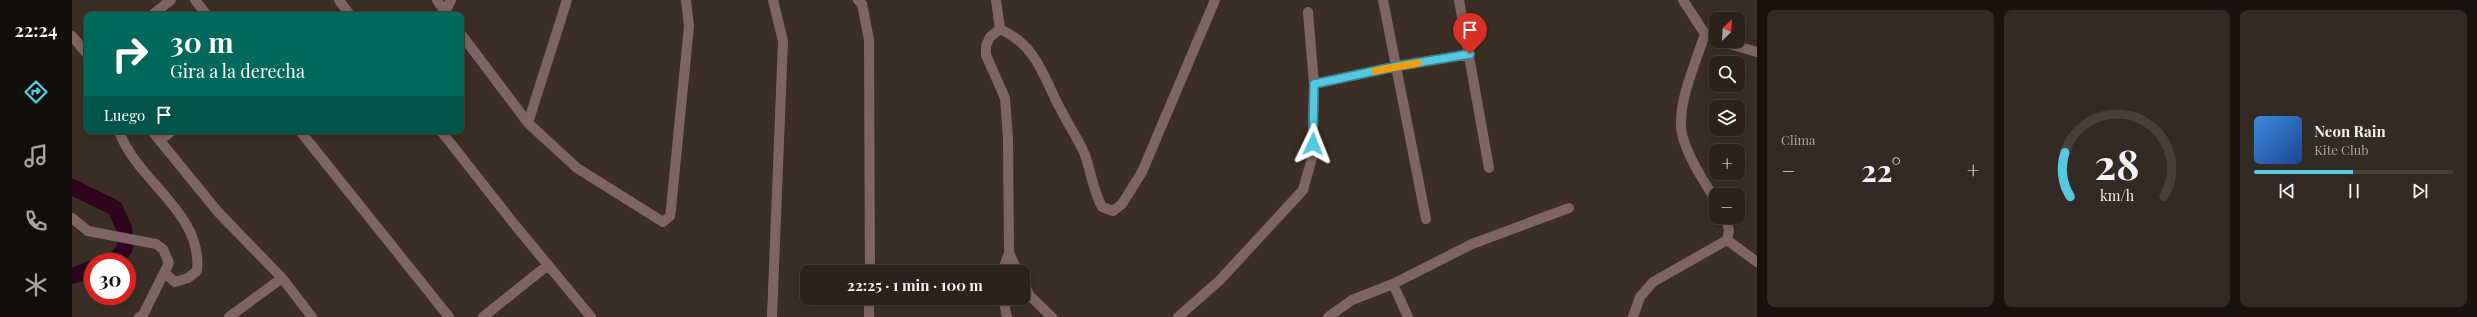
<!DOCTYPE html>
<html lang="es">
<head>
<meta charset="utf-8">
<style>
	:root { --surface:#2c221c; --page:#342a25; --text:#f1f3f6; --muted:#a6a4a3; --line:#483f3b; --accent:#56c9e1 }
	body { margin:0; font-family:"Playfair Display",serif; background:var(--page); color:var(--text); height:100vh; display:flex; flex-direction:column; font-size:15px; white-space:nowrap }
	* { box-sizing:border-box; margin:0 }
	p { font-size:13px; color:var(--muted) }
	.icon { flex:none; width:22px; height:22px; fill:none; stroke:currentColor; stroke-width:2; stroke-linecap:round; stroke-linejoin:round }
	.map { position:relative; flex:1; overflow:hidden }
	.panel { display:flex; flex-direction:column; gap:10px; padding:10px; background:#18130f; width:720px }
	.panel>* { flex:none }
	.top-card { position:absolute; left:12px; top:12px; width:380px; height:122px; border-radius:8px; box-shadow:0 2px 10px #0003,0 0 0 1px var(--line); background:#00695c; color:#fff; overflow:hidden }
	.needle { width:26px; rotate:25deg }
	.tools { position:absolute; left:1637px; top:12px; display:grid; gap:8px }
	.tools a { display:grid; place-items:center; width:36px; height:36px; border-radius:8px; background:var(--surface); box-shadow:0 2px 10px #0003,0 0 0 1px var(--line); font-size:20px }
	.speed { position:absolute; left:12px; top:253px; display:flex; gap:8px; font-size:20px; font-weight:700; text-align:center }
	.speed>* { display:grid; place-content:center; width:52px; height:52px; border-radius:50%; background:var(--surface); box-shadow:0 2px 10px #0003,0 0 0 1px var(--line); line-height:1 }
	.speed .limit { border:6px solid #d22; background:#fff; color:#111 }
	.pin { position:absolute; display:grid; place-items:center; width:34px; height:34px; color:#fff; margin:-41px -17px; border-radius:50% 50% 50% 0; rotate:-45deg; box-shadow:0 0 4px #0007 }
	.pin .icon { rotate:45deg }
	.me { position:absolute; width:44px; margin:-22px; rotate:2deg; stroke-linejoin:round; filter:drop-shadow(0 0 3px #0008) }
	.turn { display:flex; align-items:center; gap:14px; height:84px; padding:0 20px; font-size:18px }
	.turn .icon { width:52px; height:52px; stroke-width:2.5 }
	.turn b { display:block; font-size:28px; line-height:34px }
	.then { display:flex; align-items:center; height:38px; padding:0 20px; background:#0003; gap:8px; font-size:15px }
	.big { font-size:30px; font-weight:700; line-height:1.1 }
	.panel .tile { flex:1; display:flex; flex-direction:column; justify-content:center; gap:6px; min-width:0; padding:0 14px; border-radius:8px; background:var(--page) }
	.panel .dial { align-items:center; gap:0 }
	.dial svg { height:104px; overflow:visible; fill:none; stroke:var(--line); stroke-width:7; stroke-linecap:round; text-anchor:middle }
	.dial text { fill:var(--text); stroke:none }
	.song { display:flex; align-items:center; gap:12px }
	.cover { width:48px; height:48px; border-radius:6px; background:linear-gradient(135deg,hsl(210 70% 55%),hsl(220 70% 35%)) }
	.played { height:4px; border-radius:2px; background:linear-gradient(90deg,var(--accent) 50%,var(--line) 50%) }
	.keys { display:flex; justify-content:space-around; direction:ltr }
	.heat { display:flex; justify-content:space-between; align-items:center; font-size:22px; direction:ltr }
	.panel .tiles { flex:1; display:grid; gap:10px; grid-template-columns:repeat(3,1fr) }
	.trip { position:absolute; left:728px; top:265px; width:230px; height:40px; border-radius:8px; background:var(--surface); box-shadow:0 2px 10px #0003,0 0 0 1px var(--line); font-weight:700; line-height:40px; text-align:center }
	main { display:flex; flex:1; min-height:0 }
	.menu { display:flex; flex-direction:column; width:72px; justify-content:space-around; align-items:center; background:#120e0b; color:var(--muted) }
	.menu .icon { width:28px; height:28px }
	.menu .selected { color:var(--accent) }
	.menu b { font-size:18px; color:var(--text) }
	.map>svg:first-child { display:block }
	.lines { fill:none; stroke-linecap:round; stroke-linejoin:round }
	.canal { stroke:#2e051c; stroke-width:16 }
	.minor { stroke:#7e6563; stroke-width:10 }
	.route-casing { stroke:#388392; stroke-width:10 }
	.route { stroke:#56c9e1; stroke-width:7 }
	.slow { stroke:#f59e0b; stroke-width:7 }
</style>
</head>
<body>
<main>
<nav class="menu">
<b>22:24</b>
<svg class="icon selected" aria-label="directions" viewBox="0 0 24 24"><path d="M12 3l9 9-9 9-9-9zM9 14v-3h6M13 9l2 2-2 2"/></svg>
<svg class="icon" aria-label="music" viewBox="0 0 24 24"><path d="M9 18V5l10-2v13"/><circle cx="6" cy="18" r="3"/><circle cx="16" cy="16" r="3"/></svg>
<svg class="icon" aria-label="phone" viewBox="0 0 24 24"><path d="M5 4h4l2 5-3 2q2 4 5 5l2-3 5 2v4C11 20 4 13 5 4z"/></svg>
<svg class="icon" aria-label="climate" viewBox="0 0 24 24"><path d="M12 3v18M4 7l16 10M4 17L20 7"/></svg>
</nav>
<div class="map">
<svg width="1685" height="317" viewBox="0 0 1685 317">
	<rect width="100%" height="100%" fill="#3b2e25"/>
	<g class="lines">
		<!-- canal -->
		<path class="canal" d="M0 187 43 208 52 228 53 248 45 258 37 262
			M0 276 21 268"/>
		<!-- minor -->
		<path class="minor" d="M123 0 135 15
			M267 0 278 15
			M365 0 375 15
			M786 0 790 4 797 40 798 272
			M924 0 928 29
			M1311 0 1354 219
			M1387 0 1417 168
			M1611 0 1633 34 1644 39
			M373 12 379 0
			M80 15 99 0
			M389 34 456 123 505 168 591 222 598 216 599 209 617 26 614 0
			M1633 34C1624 62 1602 110 1611 138 1618 161 1632 181 1644 201
			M0 36 15 54
			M1647 41 1685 52
			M1242 84 1326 66 1398 54
			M456 123 495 0
			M47 131C65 182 131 212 125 271L116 278 103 282 94 274
			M80 131 146 212 210 278 240 317
			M228 131 377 317
			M369 131 443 225 519 317
			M88 140 100 131
			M0 218 16 231 84 244 91 249 97 263 71 315 67 317
			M1655 240 1685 262
			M930 272 937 253
			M946 272 937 253 936 139 933 98 914 55V46L918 37 928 29C967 47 971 78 990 112 997 126 1007 140 1013 155 1019 172 1021 191 1030 207L1041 211 1050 204 1070 172 1143 0
			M951 281 958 296 980 317
			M1321 284 1336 317
			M931 298 935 317
			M157 317 210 278
			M411 317 476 265
			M700 317 711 41 701 0
			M797 317V298
			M1106 317 1148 280 1231 190 1240 158 1242 84 1236 12
			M1256 317 1280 300 1321 284 1400 244 1497 208
			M1561 317 1568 297 1581 282 1655 240 1657 231 1654 217"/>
	</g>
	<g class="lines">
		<!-- route casing -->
		<g class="route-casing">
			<path id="route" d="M1241 144 1242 84 1326 66 1398 54"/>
		</g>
		<!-- route -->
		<use href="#route" class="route"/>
		<!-- slow -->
		<path class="slow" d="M1303 71 1346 63"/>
	</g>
</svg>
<div class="tools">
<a><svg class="needle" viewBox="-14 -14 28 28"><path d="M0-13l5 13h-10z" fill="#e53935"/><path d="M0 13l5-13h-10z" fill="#a6a4a3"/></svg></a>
<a><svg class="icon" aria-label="search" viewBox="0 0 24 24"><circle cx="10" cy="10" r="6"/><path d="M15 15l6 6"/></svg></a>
<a><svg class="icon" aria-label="layers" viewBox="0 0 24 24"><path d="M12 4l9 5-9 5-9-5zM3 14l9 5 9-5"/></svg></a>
<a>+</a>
<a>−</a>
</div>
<div class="speed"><div class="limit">30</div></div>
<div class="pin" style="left:1398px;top:54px;background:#d93025"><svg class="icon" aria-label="arrive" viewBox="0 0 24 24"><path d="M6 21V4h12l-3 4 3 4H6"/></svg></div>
<svg class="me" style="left:1241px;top:144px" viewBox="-20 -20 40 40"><path d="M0-17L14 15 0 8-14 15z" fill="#56c9e1" stroke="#fff" stroke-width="4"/></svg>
<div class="trip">22:25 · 1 min · 100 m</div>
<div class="top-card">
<div class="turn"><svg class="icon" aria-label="right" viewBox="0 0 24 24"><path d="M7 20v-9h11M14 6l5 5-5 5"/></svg><div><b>30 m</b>Gira a la derecha</div></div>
<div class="then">Luego<svg class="icon" aria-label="arrive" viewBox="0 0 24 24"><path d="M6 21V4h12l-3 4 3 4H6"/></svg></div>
</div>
</div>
<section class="panel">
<div class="tiles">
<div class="tile"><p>Clima</p>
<div class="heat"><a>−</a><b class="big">22°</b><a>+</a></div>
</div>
<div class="tile dial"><svg viewBox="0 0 100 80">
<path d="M14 69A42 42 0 1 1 86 69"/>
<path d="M14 69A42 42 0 0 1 10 35" stroke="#56c9e1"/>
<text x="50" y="56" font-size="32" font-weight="700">28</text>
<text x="50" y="72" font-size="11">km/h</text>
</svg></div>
<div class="tile">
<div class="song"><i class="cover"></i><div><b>Neon Rain</b><p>Kite Club</p></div></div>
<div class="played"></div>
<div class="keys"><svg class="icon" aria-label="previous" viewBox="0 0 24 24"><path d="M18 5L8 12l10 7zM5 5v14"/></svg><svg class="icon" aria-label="pause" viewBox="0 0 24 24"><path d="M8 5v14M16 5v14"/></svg><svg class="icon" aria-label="next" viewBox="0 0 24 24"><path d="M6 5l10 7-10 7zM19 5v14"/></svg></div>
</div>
</div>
</section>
</main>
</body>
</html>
